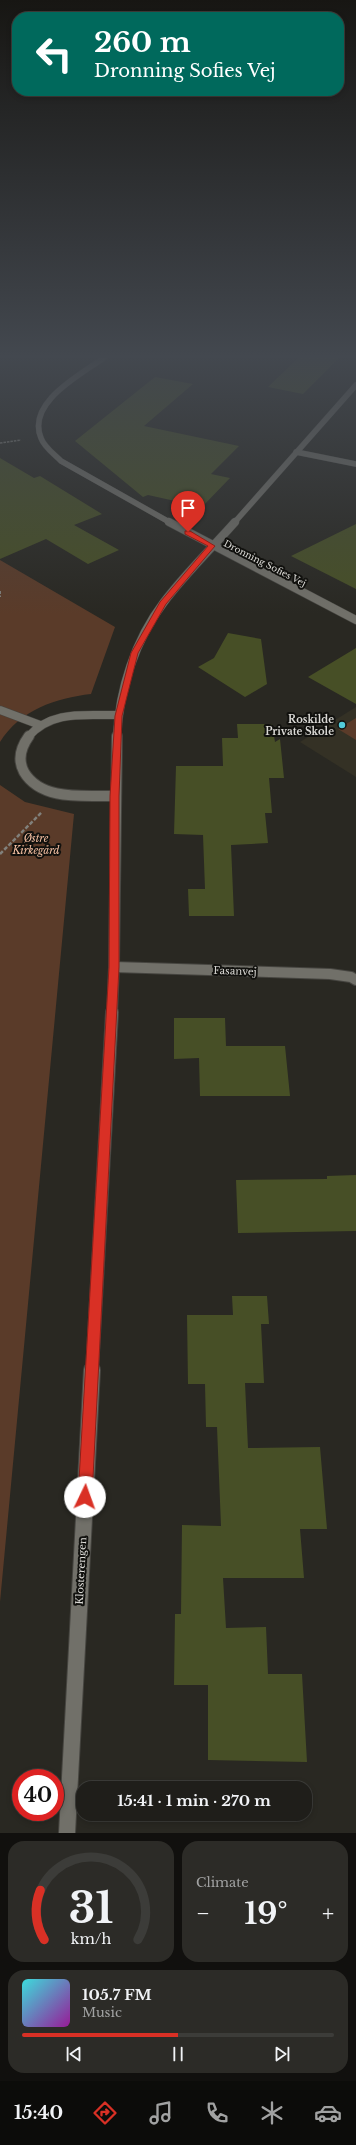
<!DOCTYPE html>
<html lang="en">
<head>
<meta charset="utf-8">
<style>
	:root { --surface:#1f1e1a; --page:#2c2b27; --text:#f1f3f6; --muted:#a1a2a2; --line:#3c3c39; --accent:#d93025 }
	body { margin:0; font-family:"Libre Baskerville",serif; background:var(--page); color:var(--text); height:100vh; display:flex; flex-direction:column; font-size:15px; white-space:nowrap }
	* { box-sizing:border-box; margin:0 }
	p { font-size:13px; color:var(--muted) }
	.icon { flex:none; width:22px; height:22px; fill:none; stroke:currentColor; stroke-width:2; stroke-linecap:round; stroke-linejoin:round }
	.map { position:relative; height:1833px; overflow:hidden }
	.panel { display:flex; flex-direction:column; gap:8px; padding:8px; background:#11100e; flex:1 }
	.panel>* { flex:none }
	.hud { position:absolute; left:12px; top:12px; width:332px; height:84px; border-radius:16px; box-shadow:0 2px 6px #0003,0 0 0 1px var(--line); background:#00695c; color:#fff; overflow:hidden }
	.speed { position:absolute; left:12px; top:1769px; display:flex; gap:8px; font-size:20px; font-weight:700; text-align:center }
	.speed>* { display:grid; place-content:center; width:52px; height:52px; border-radius:50%; background:var(--surface); box-shadow:0 2px 6px #0003,0 0 0 1px var(--line); line-height:1 }
	.speed .limit { border:6px solid #d22; background:#fff; color:#111 }
	.pin { position:absolute; display:grid; place-items:center; width:34px; height:34px; color:#fff; margin:-41px -17px; border-radius:50% 50% 50% 0; rotate:-45deg; box-shadow:0 0 4px #0007 }
	.pin .icon { rotate:45deg }
	.me { position:absolute; width:44px; margin:-22px; rotate:3deg; stroke-linejoin:round; filter:drop-shadow(0 0 3px #0008) }
	.turn { display:flex; align-items:center; gap:14px; height:84px; padding:0 16px; font-size:18px }
	.turn .icon { width:52px; height:52px; stroke-width:2.5 }
	.turn b { display:block; font-size:28px; line-height:34px }
	.big { font-size:30px; font-weight:700; line-height:1.1 }
	.panel .widget { flex:1; display:flex; flex-direction:column; justify-content:center; gap:6px; min-width:0; padding:0 14px; border-radius:16px; background:var(--page) }
	.panel .dial { align-items:center; gap:0 }
	.dial svg { height:104px; overflow:visible; fill:none; stroke:var(--line); stroke-width:7; stroke-linecap:round; text-anchor:middle }
	.dial text { fill:var(--text); stroke:none }
	.song { display:flex; align-items:center; gap:12px }
	.cover { width:48px; height:48px; border-radius:6px; background:linear-gradient(135deg,hsl(180 70% 55%),hsl(300 70% 35%)) }
	.played { height:4px; border-radius:2px; background:linear-gradient(90deg,var(--accent) 50%,var(--line) 50%) }
	.keys { display:flex; justify-content:space-around; direction:ltr }
	.heat { display:flex; justify-content:space-between; align-items:center; font-size:22px; direction:ltr }
	.panel .tiles { flex:1; display:grid; gap:8px; grid-template-columns:1fr 1fr }
	.widget:last-child { grid-column:span 2 }
	.trip { position:absolute; left:76px; top:1781px; width:236px; height:40px; border-radius:16px; background:var(--surface); box-shadow:0 2px 6px #0003,0 0 0 1px var(--line); font-weight:700; line-height:40px; text-align:center }
	.tabs { display:flex; height:64px; justify-content:space-around; align-items:center; background:#0c0c0a; color:var(--muted) }
	.tabs .icon { width:28px; height:28px }
	.tabs .active { color:var(--accent) }
	.tabs b { font-size:18px; color:var(--text) }
	.map>svg:first-child { display:block }
	.built { fill:#343125 }
	.green { fill:#5a3b29 }
	.building { fill:#474f26 }
	.lines { fill:none; stroke-linecap:round; stroke-linejoin:round }
	.service-far1-casing { stroke:#464540; stroke-width:9 }
	.service-casing { stroke:#464540; stroke-width:12 }
	.minor-far2-casing { stroke:#464540; stroke-width:6 }
	.minor-far1-casing { stroke:#464540; stroke-width:9 }
	.minor-casing { stroke:#464540; stroke-width:12 }
	.tertiary-far4-casing { stroke:#464540; stroke-width:6 }
	.tertiary-far3-casing { stroke:#464540; stroke-width:9 }
	.tertiary-far2-casing { stroke:#464540; stroke-width:12 }
	.tertiary-far1-casing { stroke:#464540; stroke-width:14 }
	.tertiary-casing { stroke:#464540; stroke-width:18 }
	.path-far2 { stroke:#81807b; stroke-width:1.5; stroke-dasharray:2.5 1; stroke-linecap:butt }
	.path-far1 { stroke:#81807b; stroke-width:2; stroke-dasharray:3 1.5; stroke-linecap:butt }
	.path { stroke:#81807b; stroke-width:2.5; stroke-dasharray:4 2; stroke-linecap:butt }
	.service-far1 { stroke:#717069; stroke-width:8 }
	.service { stroke:#717069; stroke-width:10 }
	.minor-far2 { stroke:#717069; stroke-width:5.5 }
	.minor-far1 { stroke:#717069; stroke-width:8 }
	.minor { stroke:#717069; stroke-width:10 }
	.tertiary-far4 { stroke:#717069; stroke-width:5.5 }
	.tertiary-far3 { stroke:#717069; stroke-width:8 }
	.tertiary-far2 { stroke:#717069; stroke-width:10 }
	.tertiary-far1 { stroke:#717069; stroke-width:12 }
	.tertiary { stroke:#717069; stroke-width:16 }
	.route { fill:#d93025; stroke:#8d1f18 }
	.poi-dot { fill:#52cbd9; stroke:#11110e; stroke-width:1.5 }
	.labels { text-anchor:middle; dominant-baseline:central; stroke-width:4; stroke-linejoin:round; paint-order:stroke }
	.far-street-label { font-size:9px; fill:#dbdad6; stroke:#11110e }
	.poi-label { font-size:10px; font-weight:bold; fill:#dbdad6; stroke:#11110e; text-anchor:end }
	.park-label { font-size:10px; font-style:italic; fill:#f9c3a5; stroke:#11110e }
	.street-label { font-size:10px; fill:#dbdad6; stroke:#11110e }
</style>
</head>
<body>
<div class="map">
<svg width="356" height="1833" viewBox="0 0 356 1833">
	<rect width="100%" height="100%" fill="#292822"/>
	<!-- built -->
	<path class="built" d="M356 707V777L300 742Z"/>
	<!-- green -->
	<path class="green" d="M0 560 115 627 91 694C56 698 20 710 0 742Z
		M356 718V740L338 729Z
		M0 785 25 802 74 814 0 1602Z"/>
	<!-- building -->
	<path class="building" d="M299 357H340L303 394 268 387Z
		M155 377 193 384 144 426 239 446 211 474 230 478 202 507 148 495 143 497 75 441Z
		M0 458 34 478 40 476 102 514 74 525 119 550 88 564 46 539 0 559Z
		M356 524V589L291 556Z
		M228 633 261 639 267 684 245 697 198 667 214 658Z
		M356 648V704L308 677Z
		M237 724H272L275 742 280 739 284 778H269L272 813H265L268 843 231 845 234 916H189L188 889H205L203 835 174 834 176 766H223L222 738H238Z
		M174 1018H225L226 1046H285L290 1096H200L199 1058 174 1059Z
		M356 1175V1231L238 1233 236 1180 327 1179V1176Z
		M232 1296H267L269 1324H261L264 1383H245L248 1448 320 1447 327 1529H300L304 1578H223L226 1628 266 1627 268 1674H302L307 1762 208 1760V1685H174L175 1614H181L182 1525 221 1526 217 1427H206L205 1384H188L187 1315H233Z"/>
	<g class="lines">
		<!-- service-far1 casing -->
		<g class="service-far1-casing">
			<path id="service-far1" d="M0 710 40 725
				M28 737C52 709 86 716 118 715"/>
		</g>
		<!-- service casing -->
		<g class="service-casing">
			<path id="service" d="M29 736C21 747 17 759 24 772 42 802 86 795 115 796"/>
		</g>
		<!-- minor-far2 casing -->
		<g class="minor-far2-casing">
			<path id="minor-far2" d="M105 357C82 374 26 402 41 438 44 447 54 454 61 461L171 523
				M296 452 356 464"/>
		</g>
		<!-- minor-far1 casing -->
		<g class="minor-far1-casing">
			<path id="minor-far1" d="M169 522 356 620"/>
		</g>
		<!-- minor casing -->
		<g class="minor-casing">
			<path id="minor" d="M114 967 330 974 351 977 356 980"/>
		</g>
		<!-- tertiary-far4 casing -->
		<g class="tertiary-far4-casing">
			<path id="tertiary-far4" d="M234 523 356 385"/>
		</g>
		<!-- tertiary-far3 casing -->
		<g class="tertiary-far3-casing">
			<path id="tertiary-far3" d="M117 737C119 690 135 640 164 602 185 574 211 549 235 522"/>
		</g>
		<!-- tertiary-far2 casing -->
		<g class="tertiary-far2-casing">
			<path id="tertiary-far2" d="M112 1013 114 967 117 736"/>
		</g>
		<!-- tertiary-far1 casing -->
		<g class="tertiary-far1-casing">
			<path id="tertiary-far1" d="M92 1371 112 1012"/>
		</g>
		<!-- tertiary casing -->
		<g class="tertiary-casing">
			<path id="tertiary" d="M67 1833 92 1370"/>
		</g>
		<!-- path-far2 -->
		<path class="path-far2" d="M0 443 21 440"/>
		<!-- path-far1 -->
		<path class="path-far1" d="M0 591V597"/>
		<!-- path -->
		<path class="path" d="M0 854 42 812"/>
		<!-- service-far1 -->
		<use href="#service-far1" class="service-far1"/>
		<!-- service -->
		<use href="#service" class="service"/>
		<!-- minor-far2 -->
		<use href="#minor-far2" class="minor-far2"/>
		<!-- minor-far1 -->
		<use href="#minor-far1" class="minor-far1"/>
		<!-- minor -->
		<use href="#minor" class="minor"/>
		<!-- tertiary-far4 -->
		<use href="#tertiary-far4" class="tertiary-far4"/>
		<!-- tertiary-far3 -->
		<use href="#tertiary-far3" class="tertiary-far3"/>
		<!-- tertiary-far2 -->
		<use href="#tertiary-far2" class="tertiary-far2"/>
		<!-- tertiary-far1 -->
		<use href="#tertiary-far1" class="tertiary-far1"/>
		<!-- tertiary -->
		<use href="#tertiary" class="tertiary"/>
	</g>
	<!-- sky -->
	<linearGradient id="sky" x2="0" y2="1"><stop stop-color="#171613"/><stop offset="0.58" stop-color="#43484f"/><stop offset="1" stop-color="#43484f" stop-opacity="0"/></linearGradient>
	<rect width="356" height="614" fill="url(#sky)"/>
	<!-- route -->
	<path class="route" d="M185 531H190L215 546 166 604 138 653 122 716 119 796V967L92 1497 90 1502 85 1504 80 1502 78 1497 109 967 110 796 115 716 131 653 160 602 208 546 185 534Z"/>
	<!-- markers -->
	<circle class="poi-dot" cx="342" cy="725" r="4"/>
	<g class="labels">
		<!-- far-street labels -->
		<g class="far-street-label">
			<text transform="translate(265 563) rotate(27)">Dronning Sofies Vej</text>
		</g>
		<!-- poi labels -->
		<g class="poi-label">
			<text x="334" y="719">Roskilde<tspan x="334" dy="12">Private Skole</tspan></text>
		</g>
		<!-- park labels -->
		<g class="park-label">
			<text x="36" y="838">Østre<tspan x="36" dy="12">Kirkegård</tspan></text>
		</g>
		<!-- street labels -->
		<g class="street-label">
			<text transform="translate(235 971) rotate(2)">Fasanvej</text>
			<text transform="translate(81 1571) rotate(-87)">Klosterengen</text>
		</g>
	</g>
</svg>
<div class="speed"><div class="limit">40</div></div>
<div class="pin" style="left:188px;top:532px;background:#d93025"><svg class="icon" aria-label="arrive" viewBox="0 0 24 24"><path d="M6 21V4h12l-3 4 3 4H6"/></svg></div>
<svg class="me" style="left:85px;top:1497px" viewBox="-20 -20 40 40"><circle r="19" fill="#fff"/><path d="M0-13L10 11 0 6-10 11z" fill="#d93025"/></svg>
<div class="trip">15:41 · 1 min · 270 m</div>
<div class="hud">
<div class="turn"><svg class="icon" aria-label="left" viewBox="0 0 24 24"><path d="M17 20v-9H6M10 6l-5 5 5 5"/></svg><div><b>260 m</b>Dronning Sofies Vej</div></div>
</div>
</div>
<section class="panel">
<div class="tiles">
<div class="widget dial"><svg viewBox="0 0 100 80">
<path d="M14 69A42 42 0 1 1 86 69"/>
<path d="M14 69A42 42 0 0 1 11 31" stroke="#d93025"/>
<text x="50" y="56" font-size="32" font-weight="700">31</text>
<text x="50" y="72" font-size="11">km/h</text>
</svg></div>
<div class="widget"><p>Climate</p>
<div class="heat"><a>−</a><b class="big">19°</b><a>+</a></div>
</div>
<div class="widget">
<div class="song"><i class="cover"></i><div><b>105.7 FM</b><p>Music</p></div></div>
<div class="played"></div>
<div class="keys"><svg class="icon" aria-label="previous" viewBox="0 0 24 24"><path d="M18 5L8 12l10 7zM5 5v14"/></svg><svg class="icon" aria-label="pause" viewBox="0 0 24 24"><path d="M8 5v14M16 5v14"/></svg><svg class="icon" aria-label="next" viewBox="0 0 24 24"><path d="M6 5l10 7-10 7zM19 5v14"/></svg></div>
</div>
</div>
</section>
<nav class="tabs">
<b>15:40</b>
<svg class="icon active" aria-label="directions" viewBox="0 0 24 24"><path d="M12 3l9 9-9 9-9-9zM9 14v-3h6M13 9l2 2-2 2"/></svg>
<svg class="icon" aria-label="music" viewBox="0 0 24 24"><path d="M9 18V5l10-2v13"/><circle cx="6" cy="18" r="3"/><circle cx="16" cy="16" r="3"/></svg>
<svg class="icon" aria-label="phone" viewBox="0 0 24 24"><path d="M5 4h4l2 5-3 2q2 4 5 5l2-3 5 2v4C11 20 4 13 5 4z"/></svg>
<svg class="icon" aria-label="climate" viewBox="0 0 24 24"><path d="M12 3v18M4 7l16 10M4 17L20 7"/></svg>
<svg class="icon" aria-label="car" viewBox="0 0 24 24"><path d="M5 17H2v-5l4-1 3-4h7l3 4 3 1v5h-3M9 17h6M6 11h13"/><circle cx="7" cy="17" r="2"/><circle cx="17" cy="17" r="2"/></svg>
</nav>
</body>
</html>
